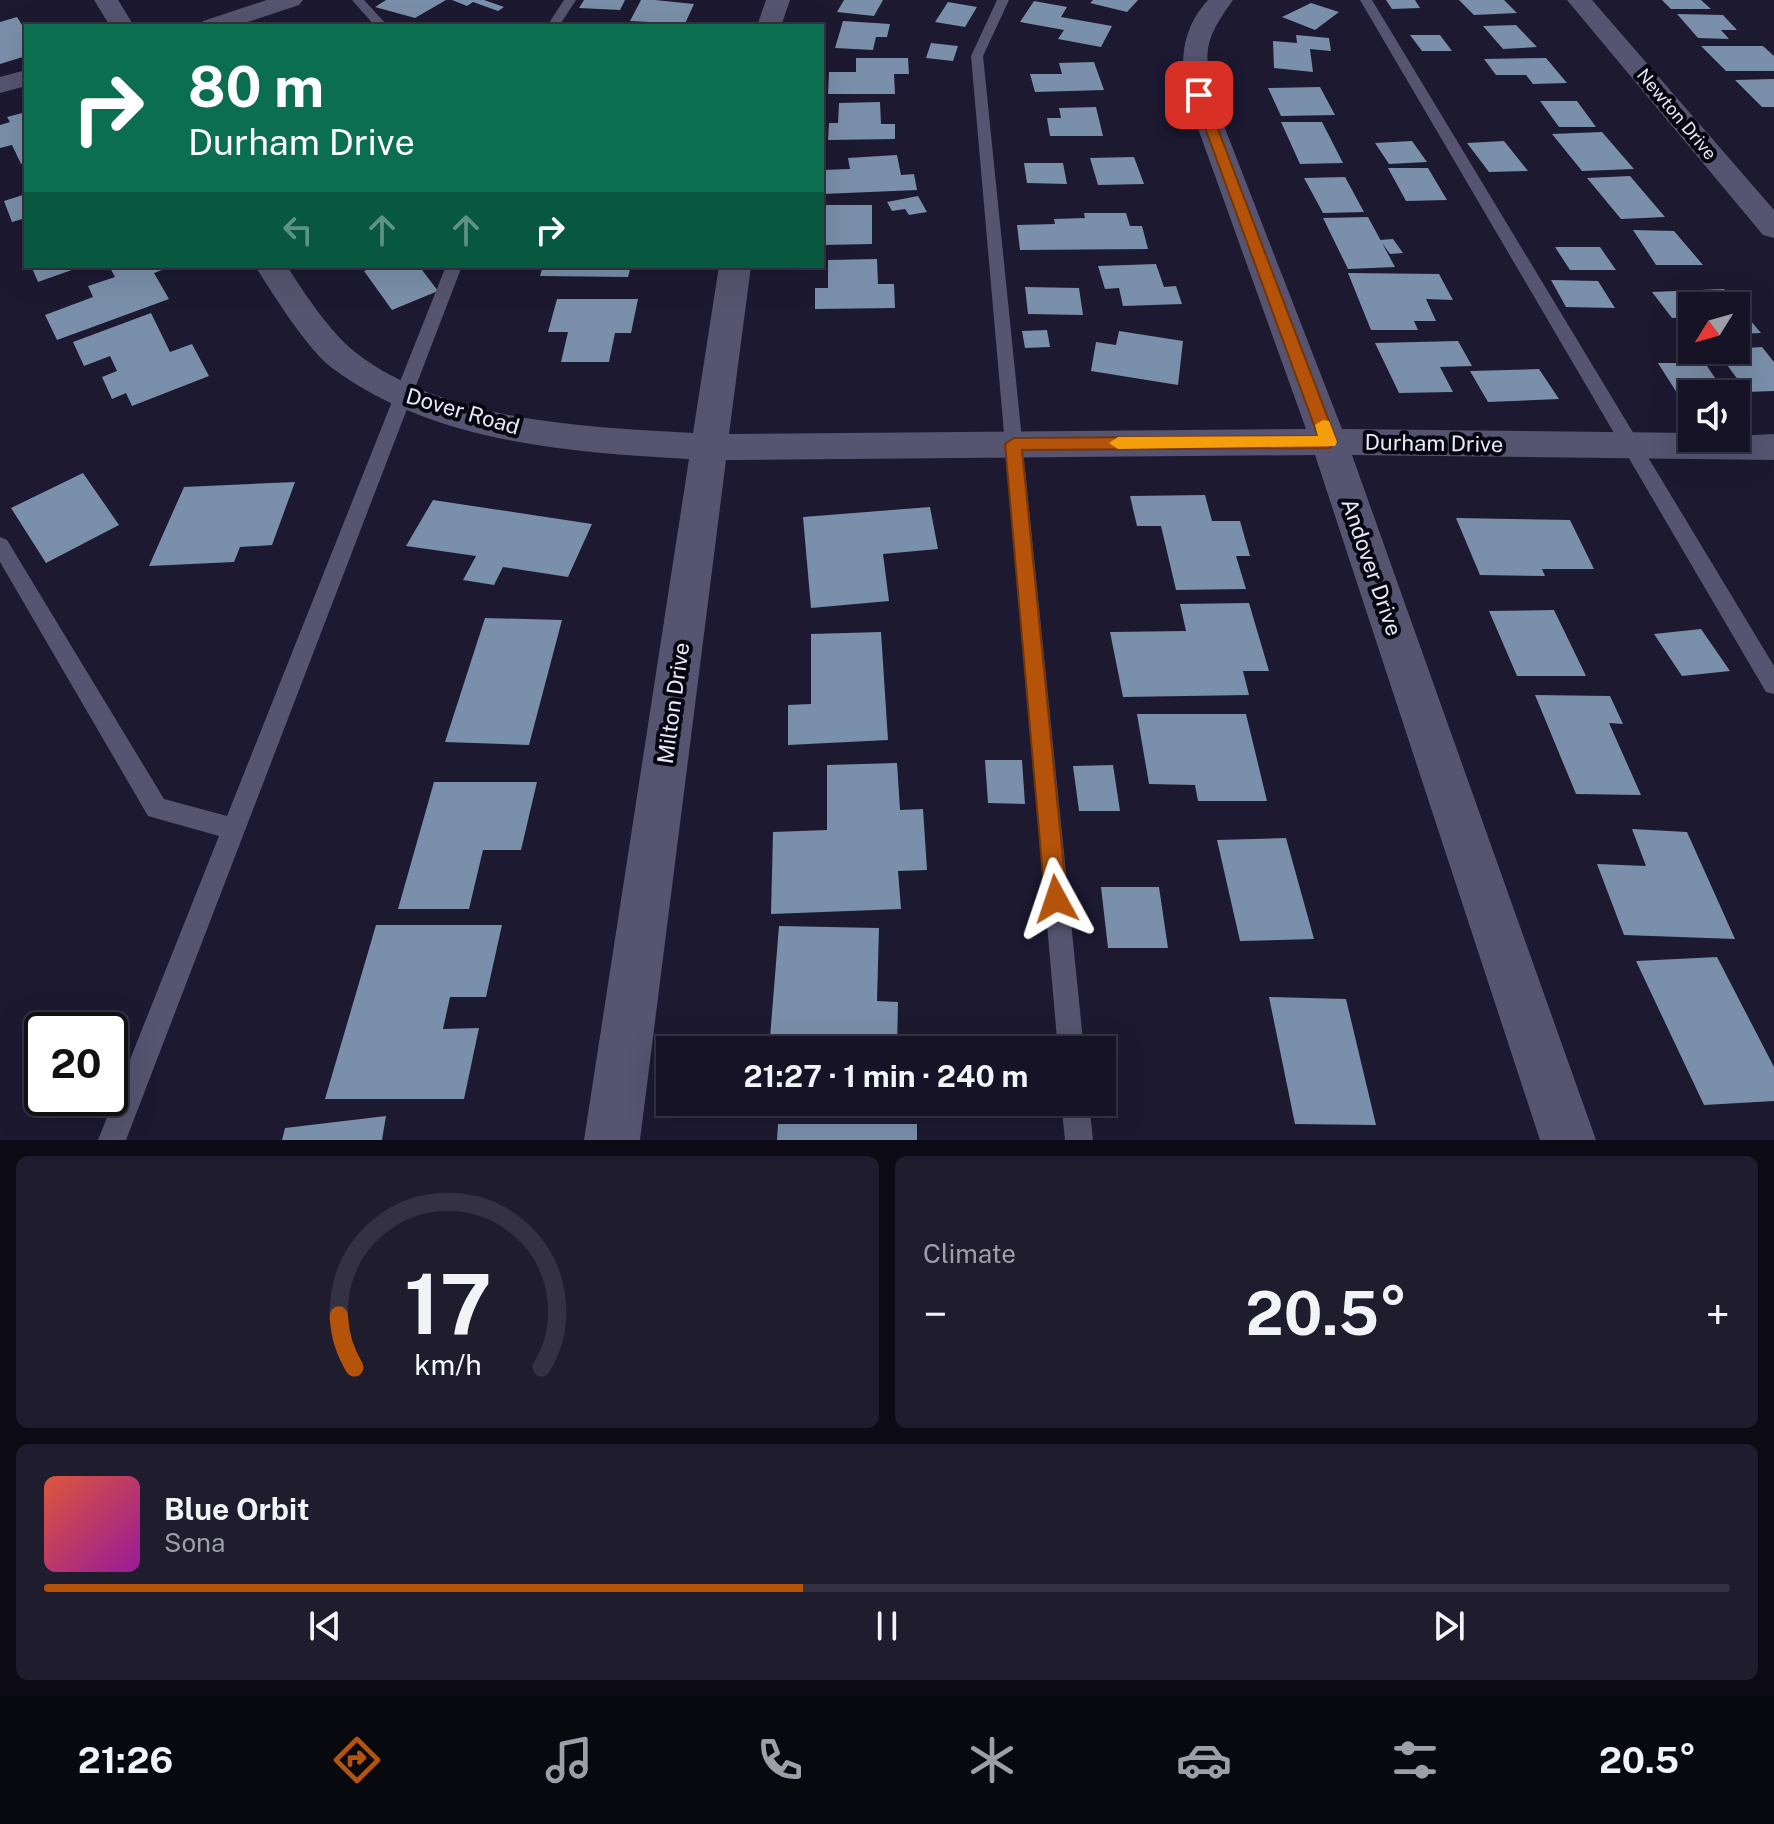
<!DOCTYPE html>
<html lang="en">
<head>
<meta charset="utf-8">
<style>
	:root { --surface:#151325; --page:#1e1c2d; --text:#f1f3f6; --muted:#9d9ea7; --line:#343242; --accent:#b45309 }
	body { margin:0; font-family:"Public Sans",sans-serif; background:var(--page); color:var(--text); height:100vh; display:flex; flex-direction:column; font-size:30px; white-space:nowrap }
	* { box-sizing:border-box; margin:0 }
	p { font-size:26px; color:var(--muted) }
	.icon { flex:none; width:44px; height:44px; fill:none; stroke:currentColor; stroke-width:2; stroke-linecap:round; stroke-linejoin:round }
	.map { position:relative; height:1140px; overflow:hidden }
	.panel { display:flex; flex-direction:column; gap:16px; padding:16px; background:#0c0a14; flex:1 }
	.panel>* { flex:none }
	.banner { position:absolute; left:24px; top:24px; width:800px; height:244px; border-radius:0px; box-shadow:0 8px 32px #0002,0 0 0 2px var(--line); background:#0b6e4f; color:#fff; overflow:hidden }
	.needle { width:52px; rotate:233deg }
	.buttons { position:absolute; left:1678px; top:292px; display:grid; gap:16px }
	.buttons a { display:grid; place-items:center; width:72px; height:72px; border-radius:0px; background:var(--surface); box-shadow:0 8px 32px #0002,0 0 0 2px var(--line); font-size:40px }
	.speed { position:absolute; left:24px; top:1012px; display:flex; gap:16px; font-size:40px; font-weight:700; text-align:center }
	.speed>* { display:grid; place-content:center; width:104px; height:104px; border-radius:50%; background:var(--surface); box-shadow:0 8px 32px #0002,0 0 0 2px var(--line); line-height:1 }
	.speed .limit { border:4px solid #111; border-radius:12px; background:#fff; color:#111 }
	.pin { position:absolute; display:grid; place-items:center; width:68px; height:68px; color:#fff; margin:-34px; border-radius:16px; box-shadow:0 4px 12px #0006 }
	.me { position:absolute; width:88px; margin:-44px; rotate:355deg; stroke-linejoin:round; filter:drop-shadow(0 0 6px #0008) }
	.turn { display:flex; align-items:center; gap:28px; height:168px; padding:0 32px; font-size:36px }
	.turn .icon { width:104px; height:104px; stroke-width:2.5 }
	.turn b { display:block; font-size:56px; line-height:68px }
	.lanes { display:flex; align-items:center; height:76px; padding:0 32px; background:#0003; justify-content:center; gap:40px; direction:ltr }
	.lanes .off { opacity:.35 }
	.big { font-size:60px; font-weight:700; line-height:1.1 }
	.panel .tile { flex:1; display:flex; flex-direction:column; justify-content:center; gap:12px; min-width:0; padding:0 28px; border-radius:12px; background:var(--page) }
	.panel .dial { align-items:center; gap:0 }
	.dial svg { height:208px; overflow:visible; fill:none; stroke:var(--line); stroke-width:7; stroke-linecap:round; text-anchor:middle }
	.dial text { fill:var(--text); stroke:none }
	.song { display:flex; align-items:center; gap:24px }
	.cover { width:96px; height:96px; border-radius:12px; background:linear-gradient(135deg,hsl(10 70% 55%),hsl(300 70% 35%)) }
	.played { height:8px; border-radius:4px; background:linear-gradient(90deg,var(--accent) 45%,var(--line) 45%) }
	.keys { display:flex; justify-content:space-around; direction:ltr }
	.heat { display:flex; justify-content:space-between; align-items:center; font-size:44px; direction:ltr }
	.panel .tiles { flex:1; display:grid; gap:16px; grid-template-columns:1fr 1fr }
	.tile:last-child { grid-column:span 2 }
	.trip { position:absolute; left:656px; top:1036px; width:460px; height:80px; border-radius:0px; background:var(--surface); box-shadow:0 8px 32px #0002,0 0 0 2px var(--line); font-weight:700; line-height:80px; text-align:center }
	.dock { display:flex; height:128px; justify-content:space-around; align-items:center; background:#08080f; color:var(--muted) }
	.dock .icon { width:56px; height:56px }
	.dock .current { color:var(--accent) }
	.dock b { font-size:36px; color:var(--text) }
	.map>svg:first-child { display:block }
	.building { fill:#7a8fa9 }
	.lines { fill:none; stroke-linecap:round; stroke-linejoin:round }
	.service { fill:#565470; fill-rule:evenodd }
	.minor { fill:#565470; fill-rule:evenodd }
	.route { fill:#b45309; stroke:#753606; stroke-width:2 }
	.slow { fill:#f59e0b }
	.labels { text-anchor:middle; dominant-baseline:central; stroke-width:8; stroke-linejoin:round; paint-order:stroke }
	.far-street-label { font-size:18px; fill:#e7e7f7; stroke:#070610 }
	.street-label { font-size:22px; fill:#e7e7f7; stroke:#070610 }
</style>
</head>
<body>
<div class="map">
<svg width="1774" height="1140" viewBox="0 0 1774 1140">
	<rect width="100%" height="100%" fill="#1c1931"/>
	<!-- building -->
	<path class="building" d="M386 0H446L415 18 375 7Z
		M452 0H484L504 7 498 11 473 2 467 6Z
		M584 0H625L620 10 579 8Z
		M641 0H655L694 4 684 26H647L649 22 630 21Z
		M844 0H883L874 16 837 12Z
		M1093 0H1138L1127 12 1090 3Z
		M1386 0H1415L1420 8 1392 9Z
		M1459 0H1504L1517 13 1474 15Z
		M1662 0H1701L1711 9H1671Z
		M1034 1 1067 7 1061 17 1112 26 1101 47 1058 39 1064 30 1020 22Z
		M948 2 977 7 965 27 935 22Z
		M1311 3 1339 12 1315 30 1282 17Z
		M1677 14 1723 15 1737 30H1721L1729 39 1698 38Z
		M17 17 22 25 33 23 35 26H26V56L0 64V22Z
		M843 21 890 24 887 37H876L873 50 835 48Z
		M1516 25 1537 47 1503 49 1483 26Z
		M1296 35 1329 38 1331 51 1310 49 1313 72 1274 68 1273 41 1297 43Z
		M1410 35H1440L1452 51H1422Z
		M931 43 958 46 953 61 926 58Z
		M1701 46H1763L1774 56V71H1726Z
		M856 58H908L909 74H894L895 94H828L829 72H856Z
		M1546 58 1567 83 1533 84 1526 75H1496L1484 59Z
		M1094 62 1104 90 1035 92 1030 74H1062L1059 63Z
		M1774 79V107H1762L1735 80Z
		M1320 87 1335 115 1281 116 1268 88Z
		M1540 101H1577L1596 127H1559Z
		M880 102 881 124H895V139L828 140 829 123H838L839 103Z
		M1096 107 1103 136H1050L1047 118H1061L1059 108Z
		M26 112V162L21 164 12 145 0 148V125L10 122 7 117Z
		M1281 122H1322L1343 163 1300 164Z
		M1602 132 1634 169 1582 171 1552 134Z
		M1412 141 1427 162 1389 164 1375 143Z
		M1504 141 1528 171 1489 172 1467 143Z
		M897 155 901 175 914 174 917 190 823 194 822 170 850 169 848 158Z
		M1134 157 1144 184 1098 185 1090 158Z
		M1024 163H1063L1067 184 1027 183Z
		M1388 168H1428L1447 200 1406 201Z
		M1630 176 1665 217 1621 219 1587 178Z
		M1345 177 1364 212 1323 213 1304 178Z
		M26 194V218L12 222 4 201Z
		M918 196 927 212 909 215 905 209 892 211 887 202Z
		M824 205H872V244L823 245Z
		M1084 213H1126L1130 226H1142L1148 249 1020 250 1017 225 1055 224 1054 219 1085 218Z
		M1368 217 1381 241 1395 267 1348 269 1323 218Z
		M1633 230 1674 231 1703 265H1656Z
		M1393 239 1403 253 1390 254 1380 240Z
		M1555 247H1600L1616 270H1570Z
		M877 259 878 284H894L895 308 815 309V288H828V260Z
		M1156 264 1164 287 1176 286 1182 304 1123 306 1119 288 1105 289 1098 266Z
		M38 266H83L38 282 32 268Z
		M109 266H160L162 270 154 273 169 299 57 340 45 315 93 297 88 286 115 277Z
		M378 266H419L438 291 392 310 364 271Z
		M543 266H631L628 277 540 276Z
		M1348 273 1439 274 1453 300 1426 299 1436 321H1414L1418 330H1371Z
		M1551 280 1598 281 1615 308 1566 307Z
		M1025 287 1079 288 1083 315 1028 314Z
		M1724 289 1761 333 1736 334V306H1692V317L1672 318 1652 292Z
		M557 299H638L631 333H615L609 362H561L568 332H548Z
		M151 313 170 352 192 344 209 376 132 406 126 393 112 399 102 377 117 371 110 356 84 366 73 342Z
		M1047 330 1050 347 1025 348 1022 331Z
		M1119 331 1183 341 1178 385 1091 371 1096 342 1116 345Z
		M1458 341 1472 366 1440 367 1453 392 1399 393 1375 343Z
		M1762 347 1774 362V391L1747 392 1716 350Z
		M1658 363H1705L1725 393H1677Z
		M1539 369 1559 399 1488 402 1470 371Z
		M83 473 119 525 46 563 11 508Z
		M295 482 272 545 240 547 234 562 149 566 184 487Z
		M1205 495 1212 521H1240L1250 556H1236L1246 589 1176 590 1161 526H1137L1130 496Z
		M433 500 592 524 568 577 503 567 494 585 463 580 476 556 406 546Z
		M930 507 938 549 883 554 889 601 811 608 803 517Z
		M1456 518 1570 520 1594 569H1542L1545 576 1480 575Z
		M1249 603 1269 671H1243L1249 695 1123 697 1110 632 1186 631 1180 604Z
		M1554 610 1586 676H1517L1489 611Z
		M485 618 562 620 529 745 445 742Z
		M1701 629 1730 671 1682 676 1654 634Z
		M881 632 888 740 788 745V705L811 704V634Z
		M1535 695 1610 696 1623 724 1609 723 1641 795 1576 794Z
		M1137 714H1246L1267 801H1198L1195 785 1149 784Z
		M985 760H1022L1025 804 988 803Z
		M897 763 900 810 923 809 927 870 898 871 901 909 771 914 773 832 827 830V765Z
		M1113 765 1120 811H1079L1073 766Z
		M434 782H537L521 850H483L469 909H398Z
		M1632 829 1687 832 1735 939 1624 935 1597 864 1646 866Z
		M1286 838 1314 939 1240 941 1217 840Z
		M1101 887H1159L1168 948H1108Z
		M376 925H502L486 997H450L443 1029 479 1028 464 1099H325Z
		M779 926 879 928 877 1001 898 1002 897 1050H769Z
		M1717 957 1774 1067V1101L1704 1105 1636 961Z
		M1269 997 1346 999 1376 1125 1295 1124Z
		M386 1116 382 1140H282L285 1128Z
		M778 1124H917V1140H777Z"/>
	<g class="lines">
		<!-- service -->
		<path class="service" d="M352 0H364L388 26H375Z
			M564 0H576L559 26H547Z
			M997 0H1009L983 56 1084 1050H1058L971 56Z
			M1360 0H1372L1774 666V694L1766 692Z
			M446 266H462L126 1140H98L219 836 148 816 0 562V537L7 540 164 799 227 816Z
			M1061 1102H1089L1093 1140H1065Z"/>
		<!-- minor -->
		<path class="minor" d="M94 0H118L134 26H110Z
			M267 0H303L299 5 236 26H200L203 21Z
			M766 0H790L781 26H757Z
			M1208 0H1233C1206 38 1203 48 1212 95L1342 429 1692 433V438L1774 434V460L1352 455 1596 1140H1540L1315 455 726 460 640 1140H584L689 459C569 452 433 443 332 368 307 349 273 294 255 266H287C304 293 330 332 355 352 445 422 584 427 693 433L719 266H751L729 434 1306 429 1186 95C1180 58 1182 29 1208 0Z
			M1567 0H1592L1774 210V238L1763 235Z
			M26 70V86L0 93V77Z"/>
	</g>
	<!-- route -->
	<path class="route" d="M1195 92 1205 95 1337 442 1329 448 1022 450 1067 899 1064 906 1056 910 1048 906 1045 899 1005 444 1014 438 1318 436 1193 95Z"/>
	<!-- slow -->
	<path class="slow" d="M1323 420 1329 421 1337 442 1335 446 1118 449 1109 443 1118 437 1318 436 1315 425Z"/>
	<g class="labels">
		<!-- far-street labels -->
		<g class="far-street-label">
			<text transform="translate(1677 114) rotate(50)">Newton Drive</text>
		</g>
		<!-- street labels -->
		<g class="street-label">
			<text transform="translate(463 411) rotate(16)">Dover Road</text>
			<text transform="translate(1434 443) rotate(1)">Durham Drive</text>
			<text transform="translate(1372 567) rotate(71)">Andover Drive</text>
			<text transform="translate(673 703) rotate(-82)">Milton Drive</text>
		</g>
	</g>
</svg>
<div class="buttons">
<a><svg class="needle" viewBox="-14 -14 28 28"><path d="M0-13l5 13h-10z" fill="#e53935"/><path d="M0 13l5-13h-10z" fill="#9d9ea7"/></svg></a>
<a><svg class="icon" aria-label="sound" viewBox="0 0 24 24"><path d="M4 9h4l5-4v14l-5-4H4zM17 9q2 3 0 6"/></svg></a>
</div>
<div class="speed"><div class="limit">20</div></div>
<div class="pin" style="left:1199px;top:95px;background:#d93025"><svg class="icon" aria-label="arrive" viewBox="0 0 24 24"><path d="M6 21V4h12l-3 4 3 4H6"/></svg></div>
<svg class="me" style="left:1056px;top:899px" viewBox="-20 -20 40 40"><path d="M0-17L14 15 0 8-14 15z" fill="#b45309" stroke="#fff" stroke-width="4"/></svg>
<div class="trip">21:27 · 1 min · 240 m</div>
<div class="banner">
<div class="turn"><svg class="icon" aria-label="right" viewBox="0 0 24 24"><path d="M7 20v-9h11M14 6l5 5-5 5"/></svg><div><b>80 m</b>Durham Drive</div></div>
<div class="lanes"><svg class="icon off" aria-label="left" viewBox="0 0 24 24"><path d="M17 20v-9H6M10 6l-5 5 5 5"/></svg><svg class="icon off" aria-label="ahead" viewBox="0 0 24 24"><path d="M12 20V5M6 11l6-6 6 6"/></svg><svg class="icon off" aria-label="ahead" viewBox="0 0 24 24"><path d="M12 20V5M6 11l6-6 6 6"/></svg><svg class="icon" aria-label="right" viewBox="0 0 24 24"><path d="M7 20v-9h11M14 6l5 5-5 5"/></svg></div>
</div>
</div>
<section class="panel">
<div class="tiles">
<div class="tile dial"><svg viewBox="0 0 100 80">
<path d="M14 69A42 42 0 1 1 86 69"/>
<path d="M14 69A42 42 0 0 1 8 49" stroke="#b45309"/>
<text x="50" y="56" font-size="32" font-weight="700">17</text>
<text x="50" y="72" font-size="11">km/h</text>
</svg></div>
<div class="tile"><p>Climate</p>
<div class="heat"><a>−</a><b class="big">20.5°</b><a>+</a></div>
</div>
<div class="tile">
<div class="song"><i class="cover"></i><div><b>Blue Orbit</b><p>Sona</p></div></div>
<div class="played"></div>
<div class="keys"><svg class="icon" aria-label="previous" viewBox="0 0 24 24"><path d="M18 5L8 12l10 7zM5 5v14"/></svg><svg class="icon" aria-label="pause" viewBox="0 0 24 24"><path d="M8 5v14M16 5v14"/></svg><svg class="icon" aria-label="next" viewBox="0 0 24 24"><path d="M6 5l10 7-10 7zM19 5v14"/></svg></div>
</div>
</div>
</section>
<nav class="dock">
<b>21:26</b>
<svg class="icon current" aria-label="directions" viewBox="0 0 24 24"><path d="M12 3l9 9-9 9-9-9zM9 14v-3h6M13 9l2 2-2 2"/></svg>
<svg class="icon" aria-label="music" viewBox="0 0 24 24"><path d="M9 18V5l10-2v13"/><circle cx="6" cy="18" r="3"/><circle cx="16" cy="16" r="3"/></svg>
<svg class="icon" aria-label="phone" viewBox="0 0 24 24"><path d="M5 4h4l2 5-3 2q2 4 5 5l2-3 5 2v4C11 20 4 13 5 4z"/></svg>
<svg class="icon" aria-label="climate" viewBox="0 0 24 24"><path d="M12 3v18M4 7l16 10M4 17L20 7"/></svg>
<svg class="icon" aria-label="car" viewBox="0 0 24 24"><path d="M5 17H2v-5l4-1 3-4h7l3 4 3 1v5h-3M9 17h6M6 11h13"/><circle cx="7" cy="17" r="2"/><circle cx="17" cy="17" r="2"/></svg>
<svg class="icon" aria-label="filters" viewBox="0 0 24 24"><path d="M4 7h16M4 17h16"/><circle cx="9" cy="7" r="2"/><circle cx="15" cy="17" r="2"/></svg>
<b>20.5°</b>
</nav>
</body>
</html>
